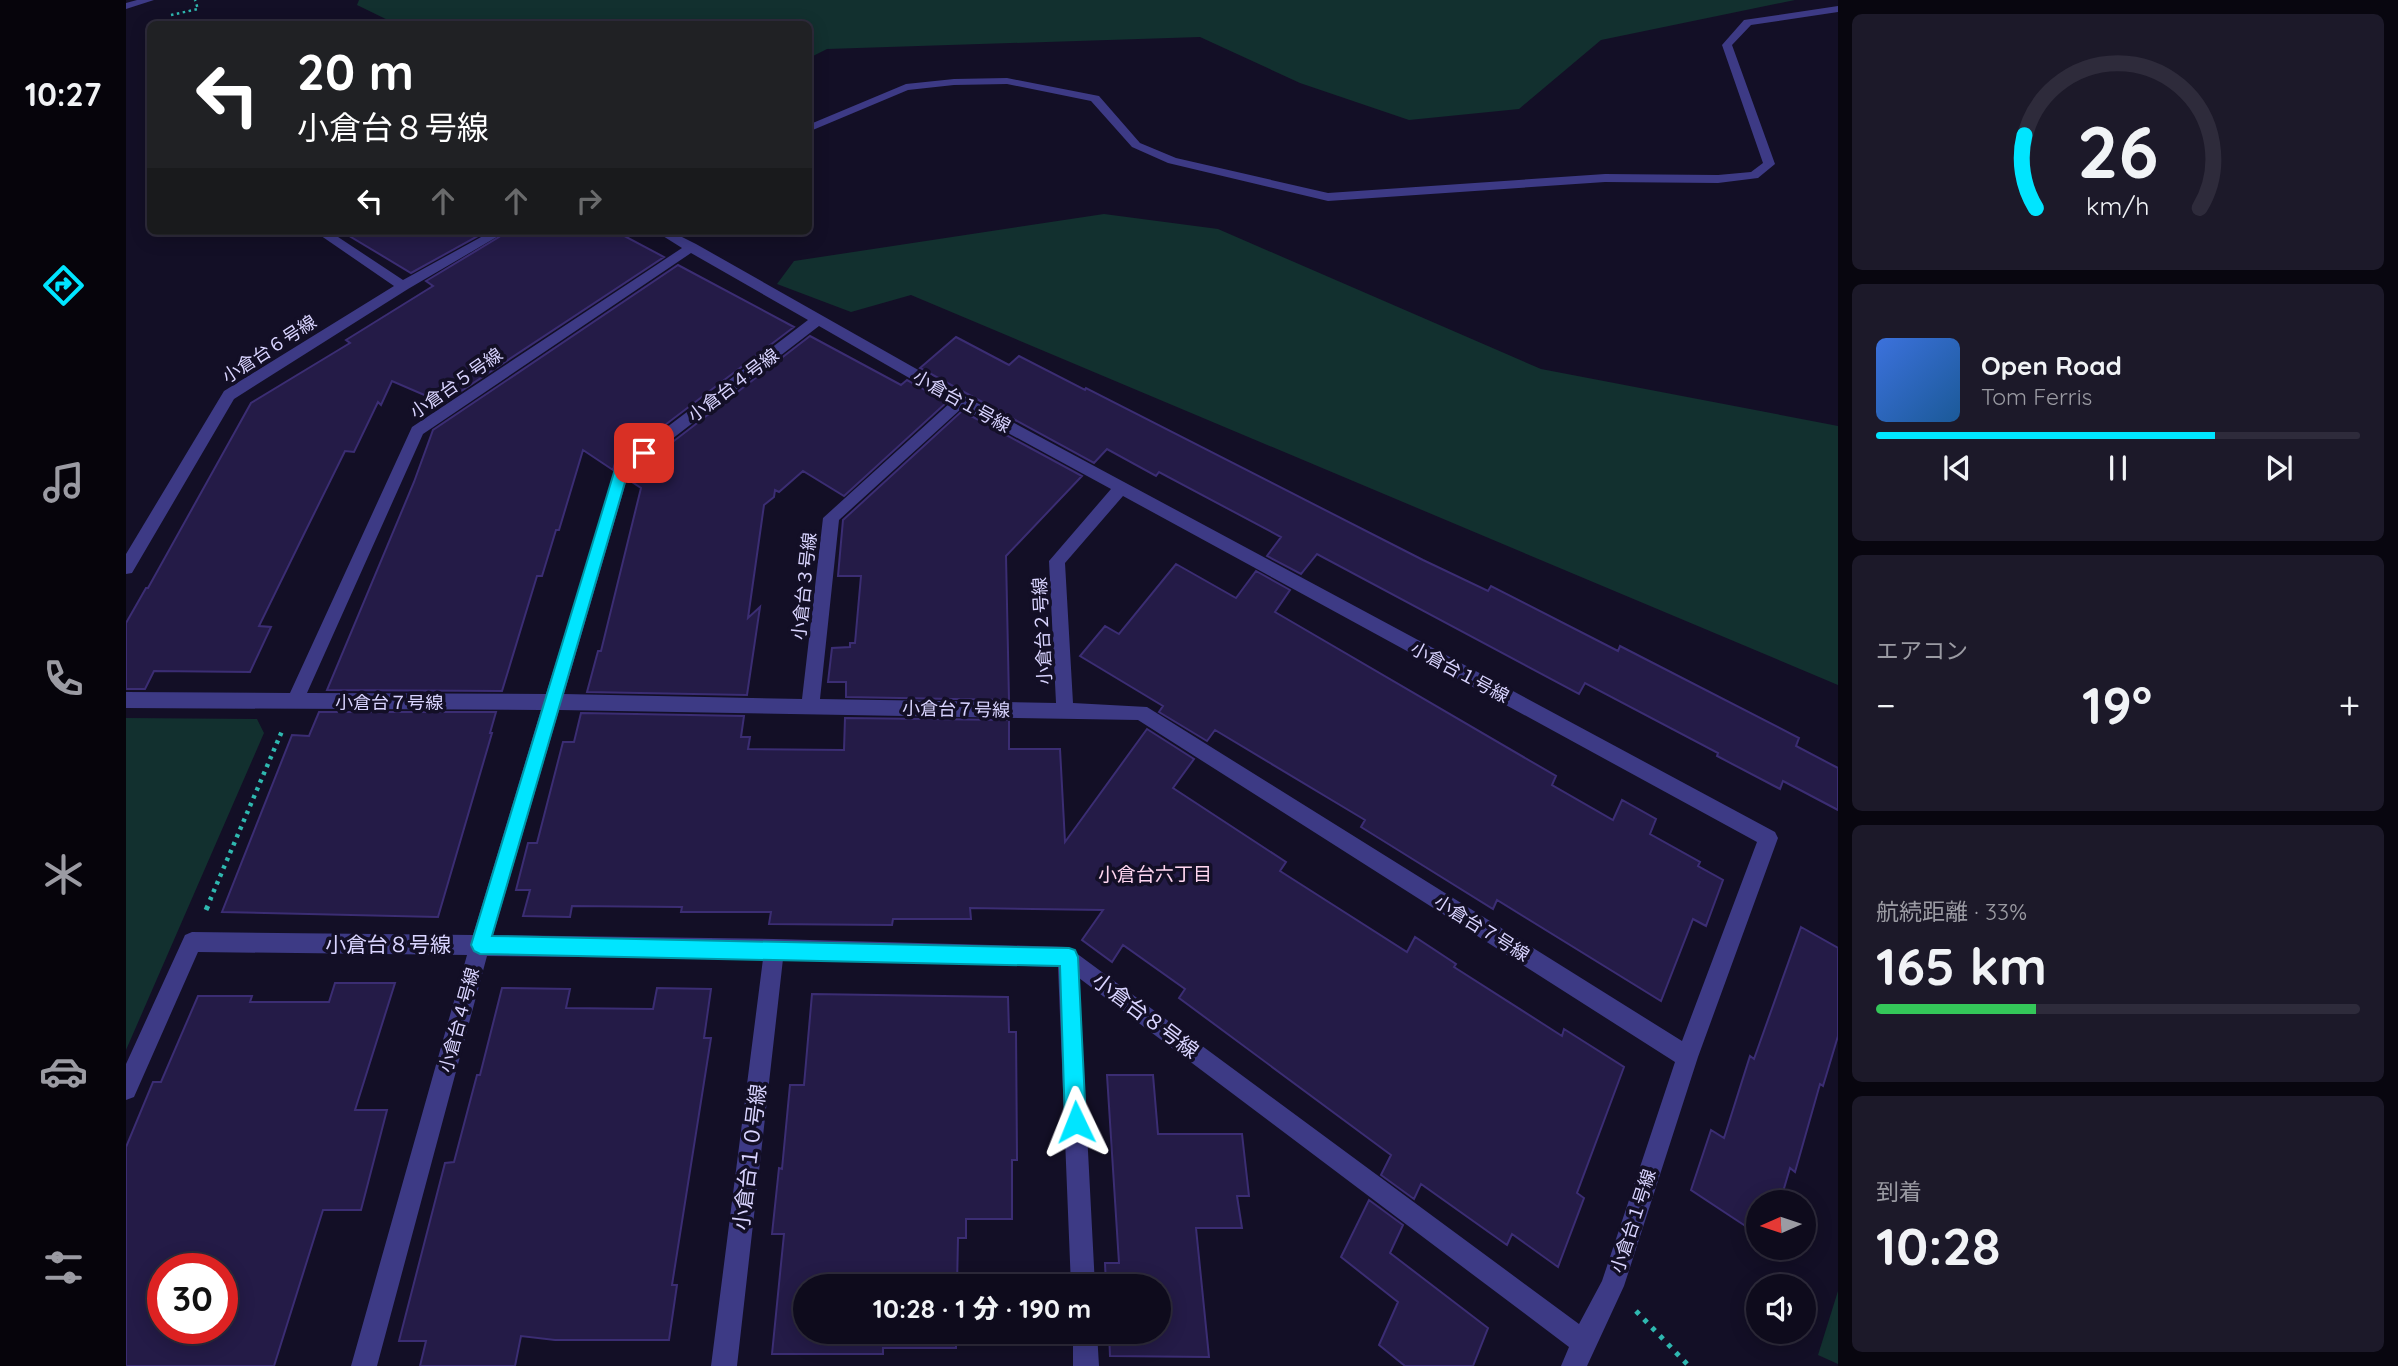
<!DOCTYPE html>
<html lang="ja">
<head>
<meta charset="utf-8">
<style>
	:root { --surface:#0e0b1c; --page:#1c1929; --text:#f1f3f6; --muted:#9b9ba3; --line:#2e2b3b; --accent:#00e5ff }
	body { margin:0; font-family:Quicksand,"Noto Sans JP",sans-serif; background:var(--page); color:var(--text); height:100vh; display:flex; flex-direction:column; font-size:26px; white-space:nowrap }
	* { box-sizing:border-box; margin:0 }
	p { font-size:23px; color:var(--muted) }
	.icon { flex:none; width:38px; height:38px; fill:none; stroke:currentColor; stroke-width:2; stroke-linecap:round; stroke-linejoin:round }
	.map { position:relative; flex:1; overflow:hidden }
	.details { display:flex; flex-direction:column; gap:14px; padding:14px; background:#08060f; width:560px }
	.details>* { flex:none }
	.guide { position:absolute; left:21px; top:21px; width:665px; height:214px; border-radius:10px; box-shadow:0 4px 18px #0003,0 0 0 2px var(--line); background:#202124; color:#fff; overflow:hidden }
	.needle { width:46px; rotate:267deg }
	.buttons { position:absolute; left:1620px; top:1190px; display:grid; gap:14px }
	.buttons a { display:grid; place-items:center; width:70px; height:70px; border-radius:50%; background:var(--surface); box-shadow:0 4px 18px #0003,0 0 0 2px var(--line); font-size:35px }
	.speed { position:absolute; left:21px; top:1253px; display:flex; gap:14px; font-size:35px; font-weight:700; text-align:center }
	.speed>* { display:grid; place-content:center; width:91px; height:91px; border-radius:50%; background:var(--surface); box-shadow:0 4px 18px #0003,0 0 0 2px var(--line); line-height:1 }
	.speed .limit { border:10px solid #d22; background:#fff; color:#111 }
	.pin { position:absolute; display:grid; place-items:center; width:60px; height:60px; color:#fff; margin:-30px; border-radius:14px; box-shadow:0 4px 10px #0006 }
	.me { position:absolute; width:77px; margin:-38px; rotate:358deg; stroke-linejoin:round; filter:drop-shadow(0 0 5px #0008) }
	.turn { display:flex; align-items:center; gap:24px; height:147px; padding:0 35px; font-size:32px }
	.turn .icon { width:91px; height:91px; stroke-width:2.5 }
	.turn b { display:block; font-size:49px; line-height:60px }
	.lanes { display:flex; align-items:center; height:66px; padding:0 35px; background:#0003; justify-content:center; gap:35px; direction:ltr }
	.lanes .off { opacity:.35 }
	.big { font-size:52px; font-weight:800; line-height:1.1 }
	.details .tile { flex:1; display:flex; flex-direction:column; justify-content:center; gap:10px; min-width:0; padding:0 24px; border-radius:10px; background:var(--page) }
	.details .dial { align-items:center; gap:0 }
	.dial svg { height:182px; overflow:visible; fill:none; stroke:var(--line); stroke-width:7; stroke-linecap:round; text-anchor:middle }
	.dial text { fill:var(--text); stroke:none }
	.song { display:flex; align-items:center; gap:21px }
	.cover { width:84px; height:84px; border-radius:10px; background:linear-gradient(135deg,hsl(220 70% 55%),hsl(210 70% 35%)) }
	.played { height:7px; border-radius:4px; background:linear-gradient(90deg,var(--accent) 70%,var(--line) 70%) }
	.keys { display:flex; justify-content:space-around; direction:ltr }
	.heat { display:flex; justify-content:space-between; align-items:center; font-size:38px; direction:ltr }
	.charge { height:10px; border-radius:5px; background:linear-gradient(90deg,#34c759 33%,var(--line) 0) }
	.trip { position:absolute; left:667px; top:1274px; width:378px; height:70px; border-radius:35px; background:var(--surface); box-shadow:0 4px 18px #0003,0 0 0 2px var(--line); font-weight:800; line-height:70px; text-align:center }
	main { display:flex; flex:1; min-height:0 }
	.menu { display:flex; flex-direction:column; width:126px; justify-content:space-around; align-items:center; background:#06040b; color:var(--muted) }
	.menu .icon { width:49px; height:49px }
	.menu .current { color:var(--accent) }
	.menu b { font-size:32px; color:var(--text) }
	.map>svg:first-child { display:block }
	.green { fill:#12302f }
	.building { fill:#241b47; stroke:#3b2d73; stroke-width:2; fill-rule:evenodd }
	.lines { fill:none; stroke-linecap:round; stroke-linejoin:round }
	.path-far2 { stroke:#2fb8b0; stroke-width:2.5; stroke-dasharray:2.5 3.5; stroke-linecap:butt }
	.path-far1 { stroke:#2fb8b0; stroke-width:4.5; stroke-dasharray:3.5 5; stroke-linecap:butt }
	.path { stroke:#2fb8b0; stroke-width:5; stroke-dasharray:4.5 7; stroke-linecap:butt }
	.minor { fill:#3d3a85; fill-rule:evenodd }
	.route { fill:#00e5ff; stroke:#0095a6; stroke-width:2 }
	.labels { text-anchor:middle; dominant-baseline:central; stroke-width:7; stroke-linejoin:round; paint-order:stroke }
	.street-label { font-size:18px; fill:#d9d4ff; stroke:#130f26 }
	.neighbourhood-label { font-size:19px; fill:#ffd6f0; stroke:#130f26 }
	.near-street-label { font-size:21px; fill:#d9d4ff; stroke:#130f26 }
</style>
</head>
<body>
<main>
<nav class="menu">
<b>10:27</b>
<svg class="icon current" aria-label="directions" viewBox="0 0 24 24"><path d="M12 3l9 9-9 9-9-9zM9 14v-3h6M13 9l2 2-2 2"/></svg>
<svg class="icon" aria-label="music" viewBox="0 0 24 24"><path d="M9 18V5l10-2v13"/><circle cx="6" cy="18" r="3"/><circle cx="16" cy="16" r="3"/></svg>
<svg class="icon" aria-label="phone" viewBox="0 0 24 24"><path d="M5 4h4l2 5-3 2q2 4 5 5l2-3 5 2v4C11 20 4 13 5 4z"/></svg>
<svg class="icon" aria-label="climate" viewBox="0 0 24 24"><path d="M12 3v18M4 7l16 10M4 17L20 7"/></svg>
<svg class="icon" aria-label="car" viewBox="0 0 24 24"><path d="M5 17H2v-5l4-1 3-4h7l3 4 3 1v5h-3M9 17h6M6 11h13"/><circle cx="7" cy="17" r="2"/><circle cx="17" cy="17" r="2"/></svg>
<svg class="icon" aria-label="filters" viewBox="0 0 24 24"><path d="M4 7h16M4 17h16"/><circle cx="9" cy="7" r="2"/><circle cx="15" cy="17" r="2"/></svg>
</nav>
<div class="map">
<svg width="1712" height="1366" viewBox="0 0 1712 1366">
	<rect width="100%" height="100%" fill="#130f26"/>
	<!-- green -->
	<path class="green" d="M233 0H1669L1475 40 1393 109 1283 120 1174 83 1074 37 701 49 683 58 682 24H270L231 5Z
		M978 214 1092 229 1415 369 1712 426V685L785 295 725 312 651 284 668 261Z
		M0 718 131 719 138 733 0 1050Z
		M1712 1291V1364L1692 1355Z"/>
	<!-- building -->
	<path class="building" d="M215 231H361L285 273Z
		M383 231H489L538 257 317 403 266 381 255 405 252 402 228 452 219 451 179 532 133 626 145 627 124 672 28 671 19 689H0V623L20 588H22L125 403 224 343 220 340 307 286 300 281Z
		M552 265 668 327 489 463 487 470 457 450 433 530H430L416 576H411L376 691 201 690 288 482 307 430Z
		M684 336 775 385 781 380 821 402 718 496 677 471 653 492 649 490 648 497 638 505 622 618 634 607 621 695 461 692 472 651H475L515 488 503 480 505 474Z
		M830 337 883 365 893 356 959 390 960 388 1297 560 1362 591 1365 586 1492 651 1494 646 1673 738 1670 746 1712 768V810L1657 781 1654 789 1591 756 1592 753 1459 683 1453 694 1191 554 1175 574 1141 556 1155 537 1033 472 1030 476 981 449 968 463 794 368Z
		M836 411 956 476 880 556 883 700 720 697V682H702L706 648 724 647V643H729L735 576H712L717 520Z
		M1050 564 1110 598 1130 571 1164 590 1149 612 1430 776 1426 785 1487 820 1496 800 1530 819 1524 834 1574 862 1572 866 1597 880 1580 926 1567 919 1535 1001 1371 900 1367 909 1235 827 1239 820 1089 730 1081 741 1033 712 1037 706 954 656 979 626 993 634Z
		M193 712H370L364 733H366L312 917 96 912 166 735 183 736Z
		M455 713 618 716 615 737H624L622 749 718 750 719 718 883 720V749H934L939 842 1021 729 1068 759 1047 788 1160 862 1154 871 1281 952 1289 937 1330 964 1328 967 1436 1036 1438 1029 1498 1067 1451 1193 1458 1198 1432 1267 1386 1234 1381 1245 1295 1184 1288 1199 1255 1175 1265 1155 1053 998 1059 989 997 945 986 962 956 940 977 910 844 908 845 919H767L766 925 643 924 645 912H555L556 907 446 906 444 917 397 916 404 890H390L402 843H411L437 742H448Z
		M1675 927 1712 948V1036L1697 1086 1694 1084 1669 1172 1664 1168 1654 1202H1633V1235L1565 1190 1585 1130 1598 1138 1624 1056 1628 1059Z
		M209 983H269L229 1110H261L235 1210H197L148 1366H0V1147L27 1082H35L72 996H126L124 1002H203ZM37 1269H96V1328H37Z
		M376 988 444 989 440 1008 527 1009 531 988 585 989 578 1038H585L546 1285H551L543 1340H429L395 1336 389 1366H294L300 1341H273L319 1163 328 1162 351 1075H354Z
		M686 994 882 997 883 1032H890L891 1160H886V1219H840V1238H832L831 1286H679V1332H830V1348H757V1354H646L658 1234H646L653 1168 656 1169 664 1085H678Z
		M981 1075H1027L1032 1134H1116L1123 1196H1111L1116 1228H1070L1083 1357 984 1356 983 1332H1032V1286H980L979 1263H993Z
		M1243 1200 1277 1225 1264 1253 1362 1328 1347 1366H1279L1253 1345 1272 1302 1215 1257Z"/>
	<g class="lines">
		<!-- path-far2 -->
		<path class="path-far2" d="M45 15 72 9 69 0"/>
		<!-- path-far1 -->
		<path class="path-far1" d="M84 900 156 731"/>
		<!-- path -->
		<path class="path" d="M80 910 85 899
			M1510 1311 1563 1366"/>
		<!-- minor -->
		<path class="minor" d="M11 0H28L0 9V3Z
			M1712 6V12L1625 25 1606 45 1649 164 1632 178 1592 183 1479 182 1202 201 1042 163 1006 147 965 101 881 84 828 85 782 90 682 132V125L780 84 828 79 881 78 973 96 1014 143 1050 158 1202 193 1479 174 1592 175 1625 172 1637 163 1596 45 1618 20Z
			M188 231H203L277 280 366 231H381L282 289 108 399 6 573 0 574V554L98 391 268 286Z
			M529 231H544L570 244 840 397 1649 832 1652 838 1572 1057 1498 1286 1461 1366H1435L1443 1347 953 978 969 1286H945L932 967 657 959 611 1366H585L637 959 361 956 251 1366H225L341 955 72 952 8 1097 0 1100V1064L59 935 66 932 347 935 415 710 0 708V692L164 693 286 427 556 248ZM565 253 682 320 491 465 420 694 181 693 297 434ZM693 326 825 402 697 518 676 699 438 694 503 472ZM836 408 985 489 923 561 930 703 694 699 713 520ZM997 496 1631 842 1556 1041 1021 707 947 703 939 563ZM433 710 1012 720 1549 1062 1476 1281 1453 1324 942 947 648 939 367 935Z
			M947 1332H971L973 1366H947Z"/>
	</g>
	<!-- route -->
	<path class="route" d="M518 448 525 453 502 472 366 936 943 948 949 950 952 957 960 1122 957 1129 950 1132 942 1129 939 1122 934 966 354 954 348 951 345 945 489 469Z"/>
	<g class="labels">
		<!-- street labels -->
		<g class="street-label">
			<text transform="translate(143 349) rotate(-33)">小倉台６号線</text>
			<text transform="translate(330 383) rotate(-35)">小倉台５号線</text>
			<text transform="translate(607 385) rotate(-37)">小倉台４号線</text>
			<text transform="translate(836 401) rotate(29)">小倉台１号線</text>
			<text transform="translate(678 586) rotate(-84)">小倉台３号線</text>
			<text transform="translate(916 631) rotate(-93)">小倉台２号線</text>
			<text transform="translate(1334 672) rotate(28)">小倉台１号線</text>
			<text x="263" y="702">小倉台７号線</text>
			<text transform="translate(830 709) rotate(1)">小倉台７号線</text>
			<text transform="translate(1356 928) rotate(32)">小倉台７号線</text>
			<text transform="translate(333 1020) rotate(-75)">小倉台４号線</text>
			<text transform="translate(1507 1221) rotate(-72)">小倉台１号線</text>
		</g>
		<!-- neighbourhood labels -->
		<g class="neighbourhood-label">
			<text x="1029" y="874">小倉台六丁目</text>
		</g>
		<!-- near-street labels -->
		<g class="near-street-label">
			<text x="262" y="944">小倉台８号線</text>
			<text transform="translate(1020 1015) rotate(37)">小倉台８号線</text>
			<text transform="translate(623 1157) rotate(-83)">小倉台１０号線</text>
		</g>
	</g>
</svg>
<div class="buttons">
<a><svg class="needle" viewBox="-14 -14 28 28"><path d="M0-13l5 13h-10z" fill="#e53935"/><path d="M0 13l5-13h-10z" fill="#9b9ba3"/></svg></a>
<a><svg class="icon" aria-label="sound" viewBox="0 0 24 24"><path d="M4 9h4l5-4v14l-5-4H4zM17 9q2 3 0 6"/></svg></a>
</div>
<div class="speed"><div class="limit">30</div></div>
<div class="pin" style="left:518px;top:453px;background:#d93025"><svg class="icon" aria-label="arrive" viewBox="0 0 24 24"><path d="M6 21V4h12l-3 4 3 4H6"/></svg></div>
<svg class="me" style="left:950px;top:1122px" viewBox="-20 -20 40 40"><path d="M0-17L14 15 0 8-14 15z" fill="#00e5ff" stroke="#fff" stroke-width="4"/></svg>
<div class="trip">10:28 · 1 分 · 190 m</div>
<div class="guide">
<div class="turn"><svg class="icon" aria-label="left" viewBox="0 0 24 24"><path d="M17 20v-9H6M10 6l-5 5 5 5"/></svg><div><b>20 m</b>小倉台８号線</div></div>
<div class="lanes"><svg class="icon" aria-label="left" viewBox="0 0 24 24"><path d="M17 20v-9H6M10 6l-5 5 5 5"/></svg><svg class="icon off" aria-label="ahead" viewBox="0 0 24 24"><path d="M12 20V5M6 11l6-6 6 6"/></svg><svg class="icon off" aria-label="ahead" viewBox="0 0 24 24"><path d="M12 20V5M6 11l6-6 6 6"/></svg><svg class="icon off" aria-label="right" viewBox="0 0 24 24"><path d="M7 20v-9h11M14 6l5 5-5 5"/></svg></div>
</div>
</div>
<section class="details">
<div class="tile dial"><svg viewBox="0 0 100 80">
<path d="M14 69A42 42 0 1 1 86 69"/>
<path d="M14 69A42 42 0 0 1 9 37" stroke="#00e5ff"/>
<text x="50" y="56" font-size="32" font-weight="700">26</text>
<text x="50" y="72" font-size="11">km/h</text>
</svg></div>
<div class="tile">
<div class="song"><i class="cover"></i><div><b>Open Road</b><p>Tom Ferris</p></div></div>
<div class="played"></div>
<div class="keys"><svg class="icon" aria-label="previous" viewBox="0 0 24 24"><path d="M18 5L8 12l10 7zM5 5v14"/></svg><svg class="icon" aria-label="pause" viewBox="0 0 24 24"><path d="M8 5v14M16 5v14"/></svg><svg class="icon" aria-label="next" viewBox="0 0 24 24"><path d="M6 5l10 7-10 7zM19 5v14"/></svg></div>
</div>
<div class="tile"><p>エアコン</p>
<div class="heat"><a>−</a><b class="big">19°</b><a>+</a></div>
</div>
<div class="tile"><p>航続距離 · 33%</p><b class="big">165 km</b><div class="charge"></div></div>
<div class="tile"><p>到着</p><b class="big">10:28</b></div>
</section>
</main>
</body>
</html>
